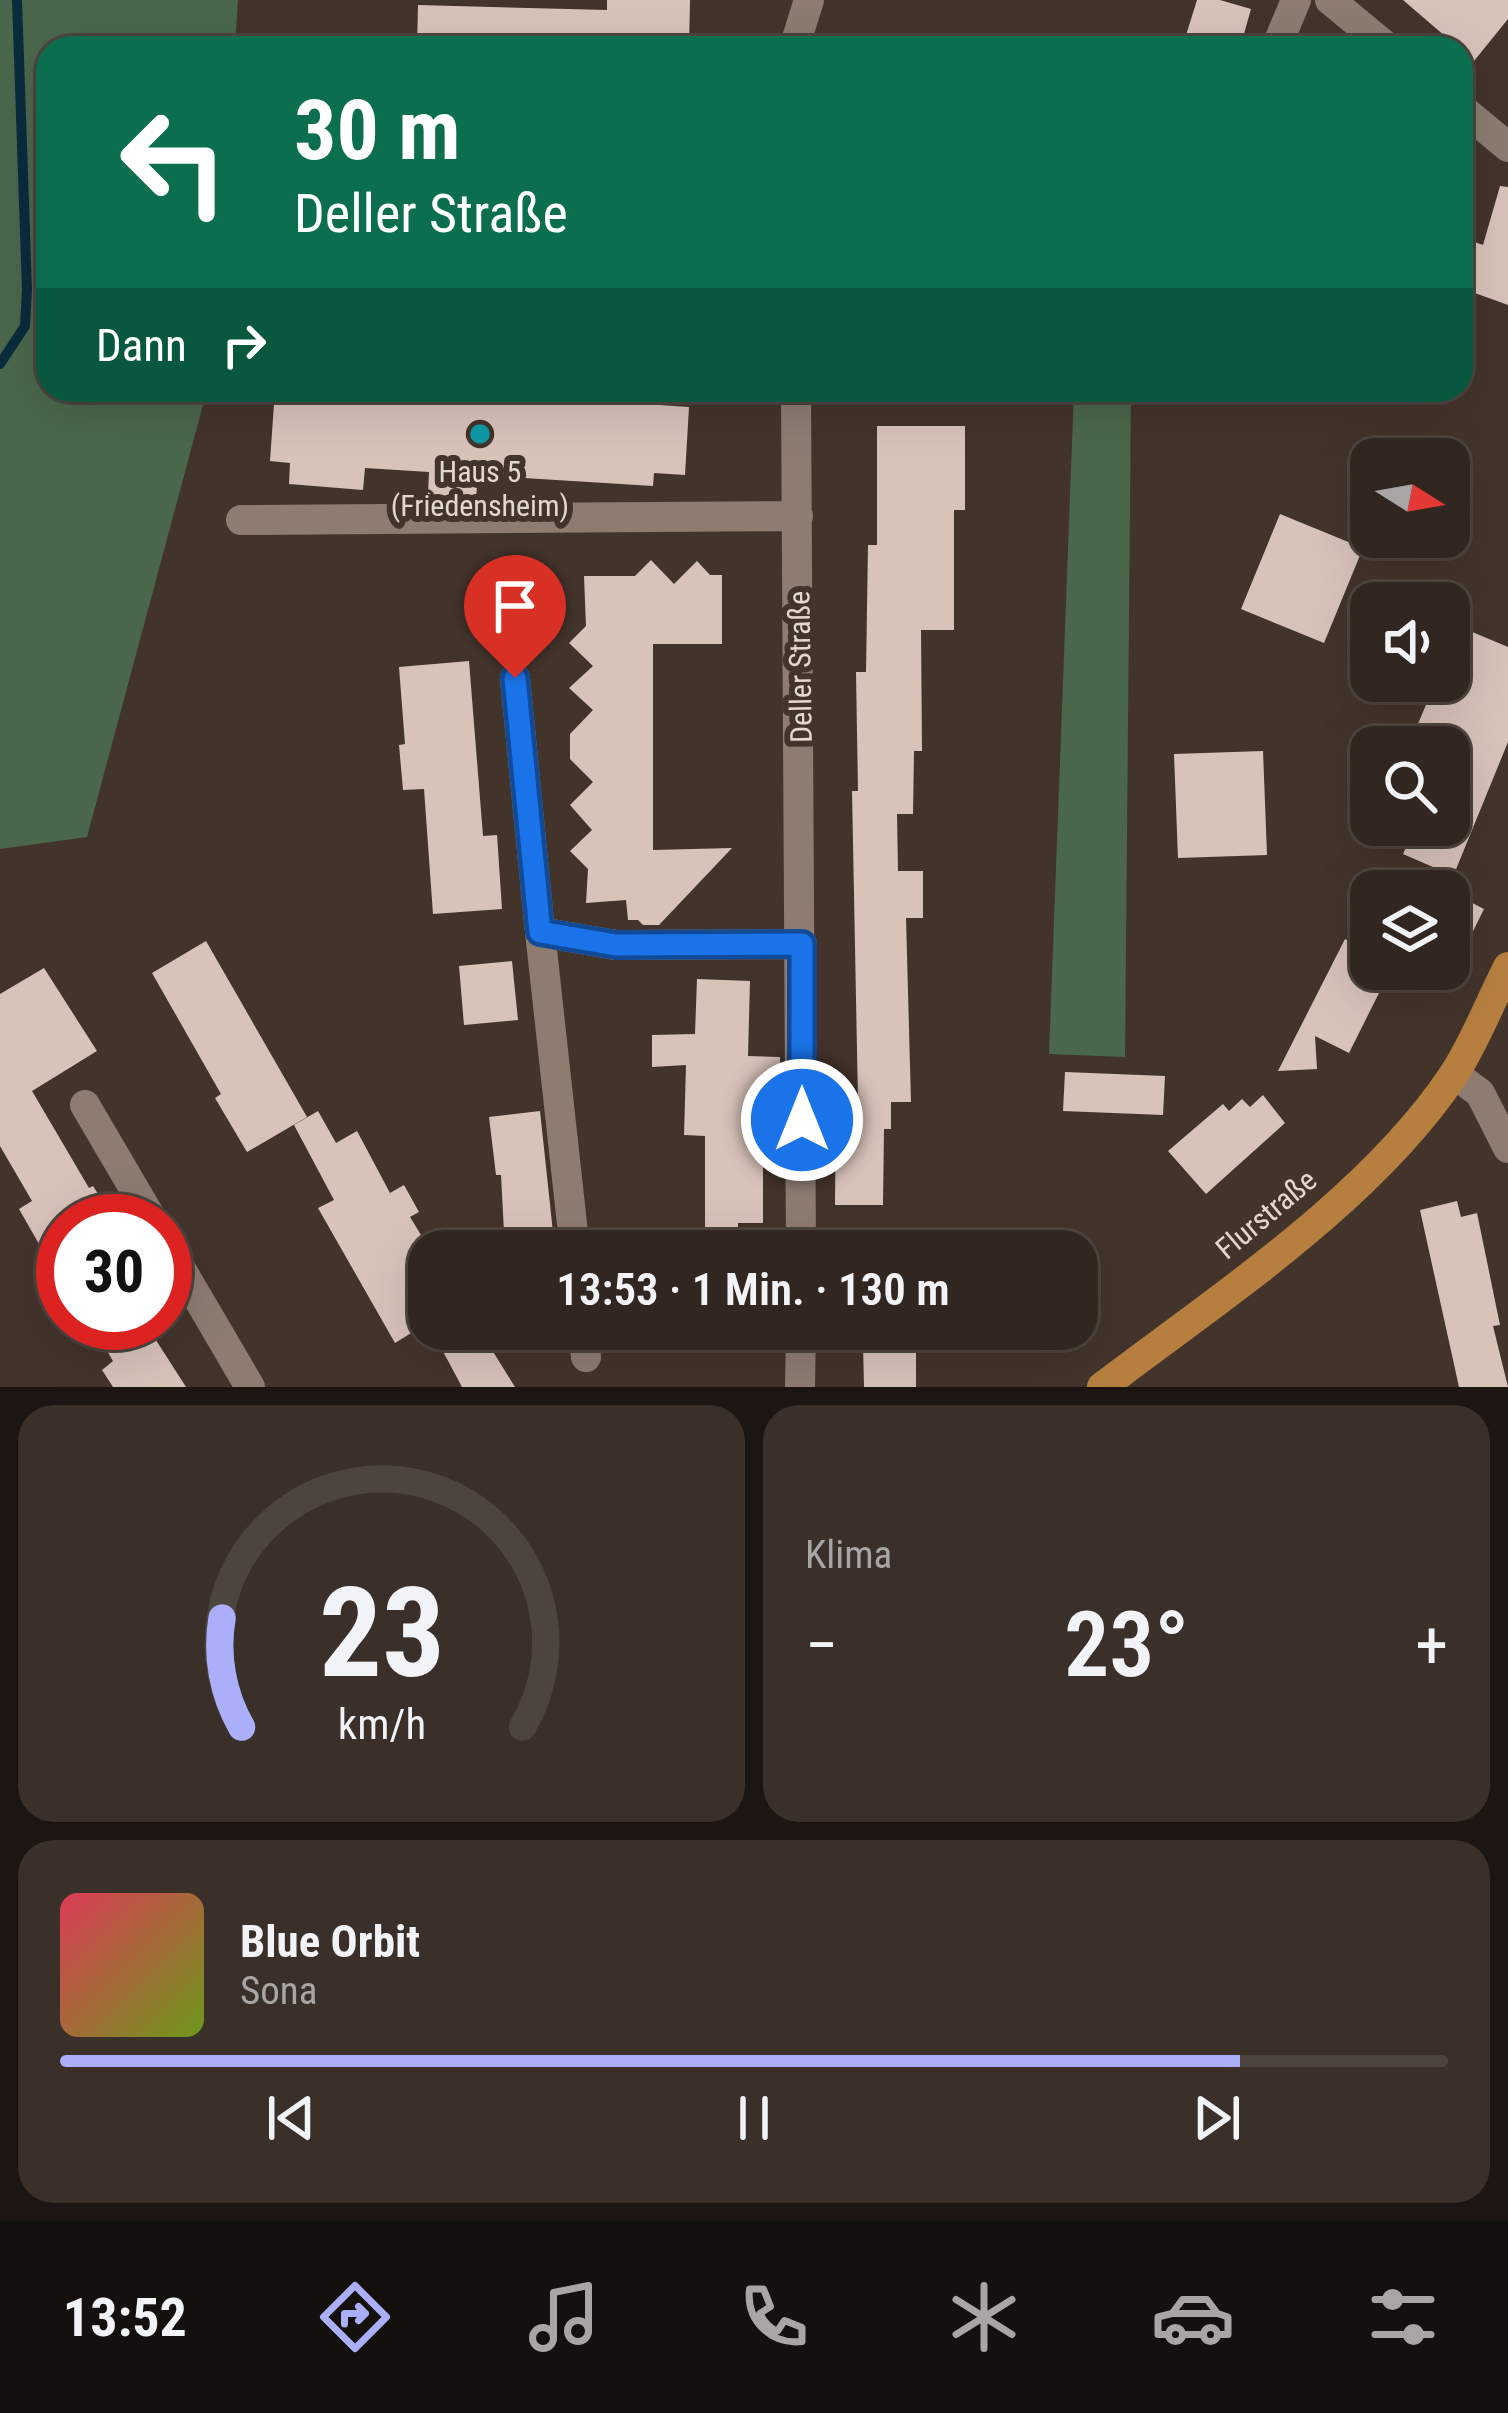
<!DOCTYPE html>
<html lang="de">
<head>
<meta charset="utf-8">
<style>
	:root { --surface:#322720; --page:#3a2f29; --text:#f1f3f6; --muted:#a8a5a5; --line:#4d443e; --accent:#abaffb }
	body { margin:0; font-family:"Roboto Condensed",sans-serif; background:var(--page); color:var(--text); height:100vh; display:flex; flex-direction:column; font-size:45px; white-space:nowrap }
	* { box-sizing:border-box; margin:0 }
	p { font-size:39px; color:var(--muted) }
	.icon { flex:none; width:66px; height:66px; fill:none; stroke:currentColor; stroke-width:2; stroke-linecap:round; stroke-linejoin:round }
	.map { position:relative; height:1387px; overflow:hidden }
	.sheet { display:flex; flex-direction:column; gap:18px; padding:18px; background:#1c1512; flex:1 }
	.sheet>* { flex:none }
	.top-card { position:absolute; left:36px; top:36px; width:1437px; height:366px; border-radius:36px; box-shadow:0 12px 48px #0002,0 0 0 3px var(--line); background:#0b6e4f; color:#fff; overflow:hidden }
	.needle { width:78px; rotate:101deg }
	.tools { position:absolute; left:1350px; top:438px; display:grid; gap:24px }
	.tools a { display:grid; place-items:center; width:120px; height:120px; border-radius:24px; background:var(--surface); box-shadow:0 12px 48px #0002,0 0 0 3px var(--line); font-size:60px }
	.speed { position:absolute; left:36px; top:1194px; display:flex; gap:24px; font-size:60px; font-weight:700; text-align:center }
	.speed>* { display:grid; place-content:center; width:156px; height:156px; border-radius:50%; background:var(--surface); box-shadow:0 12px 48px #0002,0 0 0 3px var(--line); line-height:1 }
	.speed .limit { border:18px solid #d22; background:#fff; color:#111 }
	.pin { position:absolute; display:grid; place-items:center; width:102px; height:102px; color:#fff; margin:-123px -51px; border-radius:50% 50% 50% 0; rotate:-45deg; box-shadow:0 0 12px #0007 }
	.pin .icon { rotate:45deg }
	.me { position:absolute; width:132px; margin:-66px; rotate:0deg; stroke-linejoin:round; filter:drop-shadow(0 0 9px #0008) }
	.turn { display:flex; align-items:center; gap:42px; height:252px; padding:0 60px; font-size:54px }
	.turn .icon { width:156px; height:156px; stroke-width:2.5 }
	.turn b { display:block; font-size:84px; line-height:102px }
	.then { display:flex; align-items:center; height:114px; padding:0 60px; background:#0003; gap:24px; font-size:45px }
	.big { font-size:90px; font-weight:600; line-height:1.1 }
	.sheet .widget { flex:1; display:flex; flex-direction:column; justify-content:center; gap:18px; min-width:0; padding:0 42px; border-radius:36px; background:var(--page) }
	.sheet .dial { align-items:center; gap:0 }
	.dial svg { height:312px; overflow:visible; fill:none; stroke:var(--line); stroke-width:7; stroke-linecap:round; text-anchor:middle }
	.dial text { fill:var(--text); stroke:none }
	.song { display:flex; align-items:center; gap:36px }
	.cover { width:144px; height:144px; border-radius:18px; background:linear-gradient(135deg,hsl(350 70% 55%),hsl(80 70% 35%)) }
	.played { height:12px; border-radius:6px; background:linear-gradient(90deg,var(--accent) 85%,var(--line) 85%) }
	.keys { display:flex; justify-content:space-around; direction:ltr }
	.heat { display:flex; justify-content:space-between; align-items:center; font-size:66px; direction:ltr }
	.sheet .tiles { flex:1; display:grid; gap:18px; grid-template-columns:1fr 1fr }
	.widget:last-child { grid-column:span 2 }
	.trip { position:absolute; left:408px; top:1230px; width:690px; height:120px; border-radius:36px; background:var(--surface); box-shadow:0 12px 48px #0002,0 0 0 3px var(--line); font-weight:600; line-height:120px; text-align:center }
	.dock { display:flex; height:192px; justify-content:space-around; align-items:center; background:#14100d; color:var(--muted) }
	.dock .icon { width:84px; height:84px }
	.dock .on { color:var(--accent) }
	.dock b { font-size:54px; color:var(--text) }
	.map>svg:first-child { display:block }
	.green { fill:#4b674b }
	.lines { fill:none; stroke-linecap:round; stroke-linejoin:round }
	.stream { stroke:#0a2c3d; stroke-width:10 }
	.building { fill:#d8c3b9 }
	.minor { stroke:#8e7c71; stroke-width:30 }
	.major { stroke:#b67f3f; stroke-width:30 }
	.route-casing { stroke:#114b97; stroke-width:30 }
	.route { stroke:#1a73e8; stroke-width:21 }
	.culture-dot { fill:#0f9aa8; stroke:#43342b; stroke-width:4.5 }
	.labels { text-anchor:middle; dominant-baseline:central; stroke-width:12; stroke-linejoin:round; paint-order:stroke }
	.poi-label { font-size:30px; fill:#e2d8d2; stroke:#43342b }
	.street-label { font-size:30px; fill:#e2d8d2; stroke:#43342b }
</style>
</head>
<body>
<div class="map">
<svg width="1508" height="1387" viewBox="0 0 1508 1387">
	<rect width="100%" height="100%" fill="#43342b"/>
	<!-- green -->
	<path class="green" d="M0 0H238L235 48H48V390H207L87 837 0 849Z
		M1074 390H1131L1125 1057 1049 1054Z"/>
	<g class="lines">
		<!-- stream -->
		<path class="stream" d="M0 364 25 326 27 290 17 0"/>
	</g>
	<!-- building -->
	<path class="building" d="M607 0H690L689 48H417L418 5 607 10Z
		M1197 0H1220L1251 9 1240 48H1182Z
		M1403 0H1508V19L1474 61Z
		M1500 186 1508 187V305L1461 288V260L1469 240 1483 245Z
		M275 390H530L622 396 623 390H660L659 405 689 407 685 475 654 473 653 486 478 475 476 498 428 494 429 472 365 468 363 490 289 484 290 463 270 461Z
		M877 426H965V510H954V630H921L922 751H914L913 814H897L898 871H923V918H906L911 1102H891V1129H884L883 1205H835L836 1101 858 1102 852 791H858L856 672H866L868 545H877Z
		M1280 514 1363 548 1324 643 1241 609Z
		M651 560 674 584 697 561 710 575H722V644H653V850L732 848 659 925H643L638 920H628L626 900 586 903 588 869 570 851 592 830 570 805 593 782 570 759V734L593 710 569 688 593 666 569 643 586 626 584 576H635Z
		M1458 626 1508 647V742L1450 884 1449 874 1403 854 1416 825H1449V745L1415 731 1436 681H1449V649Z
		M469 661 483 836 497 835 502 909 433 914 424 789 403 790 399 745 405 744 399 667Z
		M1263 751 1267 855 1178 858 1174 754Z
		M1449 891 1484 909 1449 980Z
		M1345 939 1371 952V969H1391L1349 1053 1315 1036 1317 1069 1278 1071Z
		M206 941 307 1117 247 1152 215 1098 221 1094 152 973Z
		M512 961 518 1020 464 1025 459 966Z
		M44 968 97 1051 32 1091 89 1188 93 1186 109 1211 93 1221H63V1239L43 1251 19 1209 32 1201 0 1146V994Z
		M697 979 750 981 748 1056 780 1057 781 1106H763V1223H738V1251H705V1136L684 1135 686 1065 652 1067V1035L695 1034Z
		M1065 1072 1165 1076 1163 1115 1063 1111Z
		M1263 1095 1285 1123 1206 1194 1168 1151 1223 1104 1229 1111 1242 1099 1250 1107Z
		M318 1111 336 1143 357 1131 390 1193 404 1185 419 1212 410 1217 429 1248V1322L395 1343 318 1208 334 1200 294 1125Z
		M540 1111 555 1251H505L501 1175H496L489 1117Z
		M1457 1201 1461 1217 1477 1213 1500 1325 1493 1326 1508 1387H1459L1420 1210Z
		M111 1323H145L186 1387H113L102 1370 113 1361 103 1344 118 1335Z
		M431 1329H479L515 1387H462Z
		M916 1342V1387H864L863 1343Z"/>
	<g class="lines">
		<!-- minor -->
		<path class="minor" d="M1330 0 1388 48
			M794 48 809 0
			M1276 48 1296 0
			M1461 108 1508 147
			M796 390 801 1251
			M241 520 798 516
			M515 678 540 932 616 945 802 944
			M540 932 575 1251
			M1454 1074 1480 1093 1508 1148
			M85 1105 153 1221
			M165 1242 250 1387
			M583 1329 586 1357
			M800 1387 801 1329"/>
		<!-- major -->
		<path class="major" d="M1102 1387C1219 1298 1372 1198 1454 1074 1475 1042 1490 1002 1508 967"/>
	</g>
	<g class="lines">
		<!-- route casing -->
		<g class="route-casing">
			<path id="route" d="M515 678 540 932 616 945 802 944V1120"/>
		</g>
		<!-- route -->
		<use href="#route" class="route"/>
	</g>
	<!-- markers -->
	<circle class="culture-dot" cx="480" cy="434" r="12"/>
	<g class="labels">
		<!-- poi labels -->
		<g class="poi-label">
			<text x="480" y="471">Haus 5<tspan x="480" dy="34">(Friedensheim)</tspan></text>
		</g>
		<!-- street labels -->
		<g class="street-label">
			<text transform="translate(800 667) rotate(-91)">Deller Straße</text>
			<text transform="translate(1266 1214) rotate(-40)">Flurstraße</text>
		</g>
	</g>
</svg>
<div class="tools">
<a><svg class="needle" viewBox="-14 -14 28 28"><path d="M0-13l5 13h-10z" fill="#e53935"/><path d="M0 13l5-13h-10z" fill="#a8a5a5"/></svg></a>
<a><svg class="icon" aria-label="sound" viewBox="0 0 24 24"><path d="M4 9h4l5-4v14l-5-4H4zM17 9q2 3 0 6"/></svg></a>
<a><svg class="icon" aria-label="search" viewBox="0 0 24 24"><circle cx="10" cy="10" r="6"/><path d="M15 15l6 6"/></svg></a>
<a><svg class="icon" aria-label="layers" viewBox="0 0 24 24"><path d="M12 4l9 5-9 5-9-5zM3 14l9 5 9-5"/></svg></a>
</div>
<div class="speed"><div class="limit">30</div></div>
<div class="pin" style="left:515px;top:678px;background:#d93025"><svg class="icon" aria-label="arrive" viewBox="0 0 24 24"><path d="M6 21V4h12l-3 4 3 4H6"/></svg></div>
<svg class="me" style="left:802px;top:1120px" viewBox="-20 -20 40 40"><circle r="17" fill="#1a73e8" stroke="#fff" stroke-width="3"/><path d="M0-11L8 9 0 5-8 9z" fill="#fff"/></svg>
<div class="trip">13:53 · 1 Min. · 130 m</div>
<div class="top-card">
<div class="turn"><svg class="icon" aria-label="left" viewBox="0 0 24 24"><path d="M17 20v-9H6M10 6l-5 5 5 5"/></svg><div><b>30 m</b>Deller Straße</div></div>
<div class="then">Dann<svg class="icon" aria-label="right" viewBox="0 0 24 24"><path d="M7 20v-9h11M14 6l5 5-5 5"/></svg></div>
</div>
</div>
<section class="sheet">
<div class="tiles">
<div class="widget dial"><svg viewBox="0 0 100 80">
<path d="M14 69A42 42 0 1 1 86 69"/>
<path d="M14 69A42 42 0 0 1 9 41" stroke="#abaffb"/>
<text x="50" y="56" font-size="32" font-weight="700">23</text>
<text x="50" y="72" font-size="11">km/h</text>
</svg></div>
<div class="widget"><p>Klima</p>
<div class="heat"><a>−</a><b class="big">23°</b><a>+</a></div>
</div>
<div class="widget">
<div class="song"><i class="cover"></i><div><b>Blue Orbit</b><p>Sona</p></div></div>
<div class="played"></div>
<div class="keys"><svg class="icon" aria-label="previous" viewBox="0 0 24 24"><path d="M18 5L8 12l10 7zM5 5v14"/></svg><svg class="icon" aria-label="pause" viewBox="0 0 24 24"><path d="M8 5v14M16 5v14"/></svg><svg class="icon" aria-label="next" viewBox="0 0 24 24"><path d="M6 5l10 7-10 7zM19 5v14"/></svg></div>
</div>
</div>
</section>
<nav class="dock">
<b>13:52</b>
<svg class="icon on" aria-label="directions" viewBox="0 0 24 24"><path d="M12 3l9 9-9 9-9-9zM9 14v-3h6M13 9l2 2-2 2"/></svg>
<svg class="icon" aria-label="music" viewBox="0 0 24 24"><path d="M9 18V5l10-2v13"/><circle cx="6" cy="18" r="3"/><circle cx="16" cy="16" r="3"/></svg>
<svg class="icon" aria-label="phone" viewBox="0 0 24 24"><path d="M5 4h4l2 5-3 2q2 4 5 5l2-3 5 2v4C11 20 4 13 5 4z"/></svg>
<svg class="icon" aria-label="climate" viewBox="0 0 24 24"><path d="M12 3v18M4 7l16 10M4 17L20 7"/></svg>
<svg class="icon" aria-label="car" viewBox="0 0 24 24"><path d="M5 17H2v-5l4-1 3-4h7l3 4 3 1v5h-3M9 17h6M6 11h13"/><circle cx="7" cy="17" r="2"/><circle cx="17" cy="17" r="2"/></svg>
<svg class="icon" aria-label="filters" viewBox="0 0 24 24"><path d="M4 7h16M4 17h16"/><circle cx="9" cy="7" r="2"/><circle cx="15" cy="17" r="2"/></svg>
</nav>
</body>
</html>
